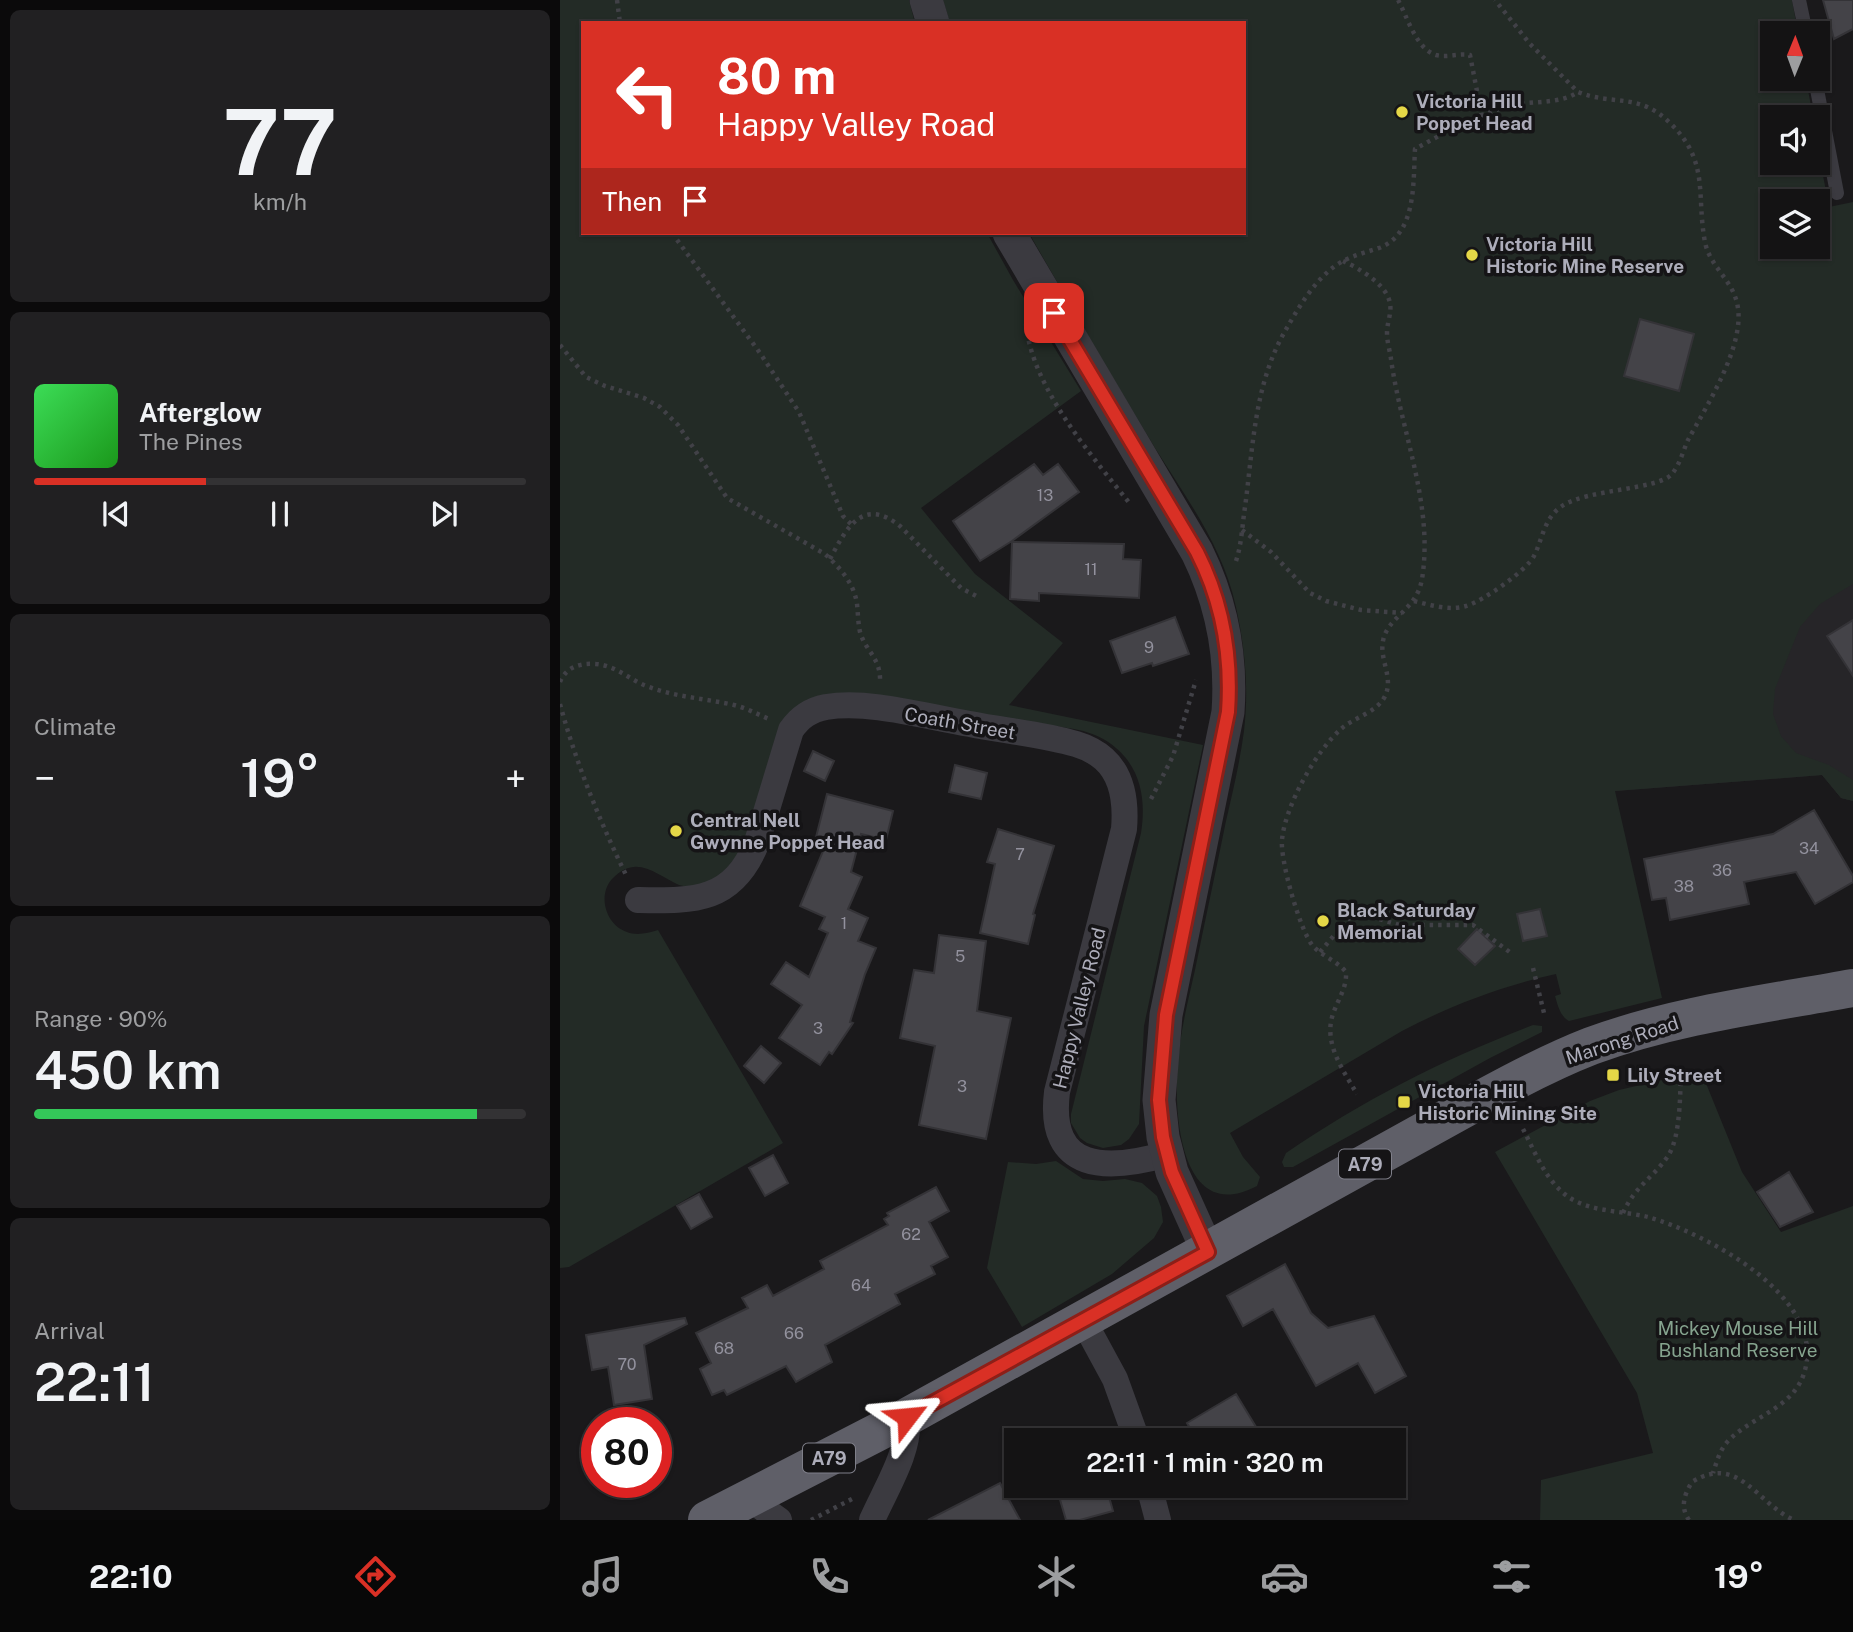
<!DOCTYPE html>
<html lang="en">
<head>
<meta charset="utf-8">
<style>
	:root { --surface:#141314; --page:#212022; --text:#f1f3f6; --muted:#9d9ea0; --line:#333234; --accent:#d93025 }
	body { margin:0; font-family:"Public Sans",sans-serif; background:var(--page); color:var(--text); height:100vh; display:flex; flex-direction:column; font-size:26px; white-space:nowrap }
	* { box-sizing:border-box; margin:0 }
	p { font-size:23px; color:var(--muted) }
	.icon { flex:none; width:38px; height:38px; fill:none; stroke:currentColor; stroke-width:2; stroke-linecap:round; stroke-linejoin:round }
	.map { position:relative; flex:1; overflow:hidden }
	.sheet { display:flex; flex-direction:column; gap:10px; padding:10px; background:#0b0a0b; width:560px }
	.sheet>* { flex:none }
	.guide { position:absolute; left:21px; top:21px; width:665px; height:214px; border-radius:0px; box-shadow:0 2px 5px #0004,0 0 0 2px var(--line); background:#d93025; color:#fff; overflow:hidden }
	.needle { width:46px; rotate:1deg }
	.controls { position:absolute; left:1200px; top:21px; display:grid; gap:14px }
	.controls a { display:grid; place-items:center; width:70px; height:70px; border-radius:0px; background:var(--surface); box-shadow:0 2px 5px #0004,0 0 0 2px var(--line); font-size:35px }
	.speed { position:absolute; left:21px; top:1407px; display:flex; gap:14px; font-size:35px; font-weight:700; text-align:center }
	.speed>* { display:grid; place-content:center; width:91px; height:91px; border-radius:50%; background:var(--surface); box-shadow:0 2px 5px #0004,0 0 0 2px var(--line); line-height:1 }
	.speed .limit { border:10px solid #d22; background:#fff; color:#111 }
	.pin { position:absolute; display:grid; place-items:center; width:60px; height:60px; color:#fff; margin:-30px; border-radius:14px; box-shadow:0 4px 10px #0006 }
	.me { position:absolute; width:77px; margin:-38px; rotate:61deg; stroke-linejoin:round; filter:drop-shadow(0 0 5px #0008) }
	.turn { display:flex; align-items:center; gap:24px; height:147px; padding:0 21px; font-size:32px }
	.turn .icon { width:91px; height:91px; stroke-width:2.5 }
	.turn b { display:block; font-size:49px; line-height:60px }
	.then { display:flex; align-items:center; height:66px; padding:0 21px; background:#0003; gap:14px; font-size:26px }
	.big { font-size:52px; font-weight:600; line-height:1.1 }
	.sheet .widget { flex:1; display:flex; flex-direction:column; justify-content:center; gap:10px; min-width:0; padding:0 24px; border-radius:10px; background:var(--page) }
	.sheet .dial { align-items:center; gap:0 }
	.dial b { font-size:91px; line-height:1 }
	.song { display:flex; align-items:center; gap:21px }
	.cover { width:84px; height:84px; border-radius:10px; background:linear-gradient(135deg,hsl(130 70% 55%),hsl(120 70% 35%)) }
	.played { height:7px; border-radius:4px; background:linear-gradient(90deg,var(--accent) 35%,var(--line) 35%) }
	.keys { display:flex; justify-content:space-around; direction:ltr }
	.heat { display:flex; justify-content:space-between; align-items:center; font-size:38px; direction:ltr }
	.charge { height:10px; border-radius:5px; background:linear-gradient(90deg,#34c759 90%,var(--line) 0) }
	.trip { position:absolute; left:444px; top:1428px; width:402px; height:70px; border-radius:0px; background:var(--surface); box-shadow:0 2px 5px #0004,0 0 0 2px var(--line); font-weight:600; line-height:70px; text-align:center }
	.tab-bar { display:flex; height:112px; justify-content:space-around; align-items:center; background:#080808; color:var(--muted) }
	.tab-bar .icon { width:49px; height:49px }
	.tab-bar .selected { color:var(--accent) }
	.tab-bar b { font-size:32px; color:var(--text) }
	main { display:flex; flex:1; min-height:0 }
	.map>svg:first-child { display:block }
	.built { fill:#262528 }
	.green { fill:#232b26; fill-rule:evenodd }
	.building { fill:#444348; stroke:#343337; stroke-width:2 }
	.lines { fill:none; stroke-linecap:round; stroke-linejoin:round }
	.path { stroke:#414147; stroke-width:4.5; stroke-dasharray:3.5 5; stroke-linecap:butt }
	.service { stroke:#3b3a40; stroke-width:14 }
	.minor { stroke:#3b3a40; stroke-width:26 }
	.tertiary { stroke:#3b3a40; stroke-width:33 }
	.trunk { stroke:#5f5f68; stroke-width:38 }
	.route-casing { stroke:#8d1f18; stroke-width:18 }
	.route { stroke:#d93025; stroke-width:12 }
	.poi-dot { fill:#e5d747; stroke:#151416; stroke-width:2.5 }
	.labels { text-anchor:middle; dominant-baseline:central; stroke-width:7; stroke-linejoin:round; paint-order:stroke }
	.number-label { font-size:16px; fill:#93929e }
	.shield { fill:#151416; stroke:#7f7f89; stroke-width:2 }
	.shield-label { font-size:18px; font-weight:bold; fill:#adadba }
	.poi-label { font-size:19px; font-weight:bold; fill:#adadba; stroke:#151416; text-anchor:start }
	.street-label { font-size:19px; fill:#adadba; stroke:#151416 }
	.park-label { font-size:19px; fill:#85a38e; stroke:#151416 }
</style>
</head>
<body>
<main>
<section class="sheet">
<div class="widget dial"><b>77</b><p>km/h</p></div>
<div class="widget">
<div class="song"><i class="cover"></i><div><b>Afterglow</b><p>The Pines</p></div></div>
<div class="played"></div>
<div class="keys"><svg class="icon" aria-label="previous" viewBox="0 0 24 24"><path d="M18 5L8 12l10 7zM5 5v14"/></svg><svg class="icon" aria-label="pause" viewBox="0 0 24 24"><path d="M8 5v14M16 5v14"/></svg><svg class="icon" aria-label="next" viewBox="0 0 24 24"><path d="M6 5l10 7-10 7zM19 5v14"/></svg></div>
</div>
<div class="widget"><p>Climate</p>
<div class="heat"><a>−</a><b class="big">19°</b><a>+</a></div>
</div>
<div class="widget"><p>Range · 90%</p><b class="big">450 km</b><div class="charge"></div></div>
<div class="widget"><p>Arrival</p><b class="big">22:11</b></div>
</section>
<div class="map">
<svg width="1293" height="1520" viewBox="0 0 1293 1520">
	<rect width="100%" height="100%" fill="#1a191b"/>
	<!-- built -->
	<path class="built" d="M1293 528V801L1281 798 1262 775 1055 791Z"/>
	<!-- green -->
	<path class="green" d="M0 0H349L355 23H23V233H427L453 280 521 391 361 508 415 574 503 643 449 705 643 745 584 1026 579 1124 569 1139 561 1145 543 1148 527 1143 520 1138 511 1123V1114L581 833C587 795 579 761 545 740 524 727 495 727 472 723 401 713 329 707 258 700 231 756 206 821 167 869 164 873 160 879 156 881 147 885 128 888 119 885 96 875 77 853 52 879 37 896 46 925 67 932 77 936 88 933 98 930L223 1143 9 1267 0 1268Z
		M383 0H1232L1238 33H1213V79H1246L1253 117H1213V163H1258V149L1269 207 1293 202V584L1260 604 1240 627 1215 689 1213 714 1221 736 1236 753 1269 765 1293 780V801L1281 798 1262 775 1055 791 1102 998 1009 1021C1000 1016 998 1006 995 996L1001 994 996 974C941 986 892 1005 842 1031L670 1133 683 1157 700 1177 697 1186C625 1224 615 1126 617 1077 618 1041 627 1005 635 970 645 920 656 871 666 821 673 791 680 761 684 731 689 688 685 648 676 607 663 547 627 499 595 448 552 377 510 305 469 233H684V23H390ZM1213 201H1258V247H1213Z
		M973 1025 982 1026V1032L930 1058 733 1167H724L722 1162 726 1153C803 1100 886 1058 973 1025Z
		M1141 1071 1182 1172 1221 1232 1293 1206V1520H980L981 1480 1093 1453 1077 1393 935 1152 1030 1101 1059 1090Z
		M496 1161 523 1179 543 1181 565 1179 582 1183 597 1196 601 1207 603 1222 594 1238 552 1274 462 1327 427 1268 448 1162 476 1164Z"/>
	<!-- building -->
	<path class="building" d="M1263 0H1293V29L1274 39Z
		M1080 319 1134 334 1119 391 1064 376Z
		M474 464 483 475 498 464 519 492 452 541 420 561 393 521Z
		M452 542 564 544 563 559 581 560 579 598 479 593V601L450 599Z
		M615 617 629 654 593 666 592 663 562 673 550 641Z
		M1293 620V676L1267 636Z
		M253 751 274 761 265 781 244 771Z
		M395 765 427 773 421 799 389 792Z
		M267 794 333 811 326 840 301 834 291 872 302 877 288 909 308 918 298 941 316 948 305 974 290 1022 293 1023 272 1054 269 1052 260 1065 219 1038 242 1005 211 984 226 962 249 977 268 933 259 929 265 917 240 906 266 844 255 841Z
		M1254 810 1293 876V882L1255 904 1236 872 1184 882 1189 904 1110 920 1106 898 1092 900 1084 859 1213 834Z
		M438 829 494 846 473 914 475 915 468 944 420 933 435 864 427 862Z
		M980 909 987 936 963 941 957 914Z
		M917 929 935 946 915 965 898 949Z
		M379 935 426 941 417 1011 451 1018 426 1139 359 1125 375 1046 340 1038 354 970 374 973Z
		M201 1046 221 1063 204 1083 184 1066Z
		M213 1155 228 1183 205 1196 189 1168Z
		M1229 1172 1253 1212 1220 1227 1197 1192Z
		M376 1187 389 1211 369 1222 388 1257 371 1266 375 1274 335 1294 340 1304 265 1345 272 1362 236 1382 226 1366 167 1395 164 1390 152 1395 140 1369 151 1363 136 1333 188 1308 182 1298 207 1285 213 1296 264 1269 260 1261 328 1225 324 1219 329 1216 327 1213Z
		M139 1194 152 1217 131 1229 117 1206Z
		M725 1264 751 1313 768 1328 814 1316 846 1376 815 1393 798 1363 756 1386 713 1309 683 1326 667 1296Z
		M125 1318 127 1324 84 1345 92 1399 54 1405 48 1367 32 1370 26 1335Z
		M676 1394 704 1440H637L627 1423Z
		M440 1483 460 1520H368Z
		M496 1486H546L553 1511 520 1520H506Z"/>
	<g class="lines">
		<!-- path -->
		<path class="path" d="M57 0 60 23
			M838 0C847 16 856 49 876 55 887 58 899 53 910 55L922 117
			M112 233 200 353 239 412 283 516 291 524
			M783 261C798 268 821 281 828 297 834 310 827 320 827 333 827 342 830 351 831 359 841 432 874 505 862 579 857 610 827 617 823 641 819 660 835 679 824 698 815 713 793 718 781 729 756 751 725 806 722 840 720 860 740 931 753 946 762 956 777 961 786 972 787 988 778 999 773 1014 763 1043 783 1070 797 1094
			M466 324C472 388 532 456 571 505
			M0 345 26 377 45 386 84 398 100 407 118 425 167 498 265 554C280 568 294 583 297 604 298 613 298 623 300 632 306 652 321 658 320 682
			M682 530 711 552 750 593 766 601 801 610 842 613
			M270 559C286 529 302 496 340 526L401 588 420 598
			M676 561C681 546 682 530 684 514 693 453 693 388 724 333 737 310 753 282 775 266 789 256 804 253 819 248 857 234 853 182 855 149 884 133 917 115 949 106 971 100 999 105 1018 92
			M854 601C870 605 890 611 906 606 923 601 966 571 974 556 983 538 984 518 1002 506 1027 489 1098 490 1112 474 1120 464 1123 451 1128 440 1147 405 1187 343 1177 303 1172 280 1149 265 1145 242 1136 196 1150 162 1111 124 1080 92 1053 106 1018 92L970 44 935 0
			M0 682C6 667 20 663 35 664 54 665 68 678 84 685 113 697 143 698 174 705 186 708 197 714 209 719
			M0 704C16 763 40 822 67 877
			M591 799 613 756 636 680
			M760 952 787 920 791 917 803 914 839 925H913L951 953
			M973 968 984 1013
			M963 1129C976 1154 986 1182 1010 1198 1032 1212 1064 1211 1088 1217 1145 1233 1265 1296 1245 1370 1235 1408 1194 1415 1169 1440 1160 1449 1157 1461 1153 1473
			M1063 1213C1075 1186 1093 1178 1108 1156 1121 1136 1120 1092 1121 1069
			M251 1520 292 1499
			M1129 1520C1120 1507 1124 1495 1132 1482 1179 1453 1197 1504 1234 1520"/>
		<!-- service -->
		<path class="service" d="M1239 0 1246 33
			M1255 79 1277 193"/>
		<!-- minor -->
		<path class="minor" d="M78 900C135 901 173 902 197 842L231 730C240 717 250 710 266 707 311 700 366 717 410 724 445 731 482 734 516 744 526 747 536 752 544 759 564 777 566 805 564 829L497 1092C487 1173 548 1171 607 1154
			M523 1320 555 1379 577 1440
			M589 1486 598 1520
			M190 1499 219 1520
			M312 1520C325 1490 351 1450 347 1417"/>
		<!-- tertiary -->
		<path class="tertiary" d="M366 0 373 23
			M449 233 637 552C662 603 672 655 668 712L606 1015 599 1100 603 1137 612 1172 648 1252"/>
		<!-- trunk -->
		<path class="trunk" d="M147 1520 347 1417 929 1095C962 1077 995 1060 1031 1046 1115 1015 1205 1004 1293 988"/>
	</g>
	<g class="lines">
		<!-- route casing -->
		<g class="route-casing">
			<path id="route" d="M347 1417 648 1252 612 1172 603 1137 599 1100 606 1015 668 712C672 655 663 603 637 552L494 313"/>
		</g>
		<!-- route -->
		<use href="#route" class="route"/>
	</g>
	<!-- markers -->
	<g class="poi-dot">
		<circle cx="842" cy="112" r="7"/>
		<circle cx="912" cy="255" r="7"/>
		<circle cx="116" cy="831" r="7"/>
		<circle cx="763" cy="921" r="7"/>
		<rect x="1046" y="1068" width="14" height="14" rx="3.5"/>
		<rect x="837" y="1095" width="14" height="14" rx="3.5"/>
	</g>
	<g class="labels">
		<!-- number labels -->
		<g class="number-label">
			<text x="485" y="495">13</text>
			<text x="531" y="569">11</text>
			<text x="589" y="647">9</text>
			<text x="1249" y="848">34</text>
			<text x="460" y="854">7</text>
			<text x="1162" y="870">36</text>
			<text x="1124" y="886">38</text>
			<text x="284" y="923">1</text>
			<text x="400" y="956">5</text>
			<text x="258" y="1028">3</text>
			<text x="402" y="1086">3</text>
			<text x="351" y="1234">62</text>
			<text x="301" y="1285">64</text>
			<text x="234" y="1333">66</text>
			<text x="164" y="1348">68</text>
			<text x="67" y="1364">70</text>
		</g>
		<!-- shield labels -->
		<g class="shield">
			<rect x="779" y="1149.5" width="52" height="29" rx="5"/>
			<rect x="243" y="1443.5" width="52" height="29" rx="5"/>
		</g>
		<g class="shield-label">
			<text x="805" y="1164">A79</text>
			<text x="269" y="1458">A79</text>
		</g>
		<!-- poi labels -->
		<g class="poi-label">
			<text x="856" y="101">Victoria Hill<tspan x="856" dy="22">Poppet Head</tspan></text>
			<text x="926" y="244">Victoria Hill<tspan x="926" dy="22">Historic Mine Reserve</tspan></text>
			<text x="130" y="820">Central Nell<tspan x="130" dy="22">Gwynne Poppet Head</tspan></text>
			<text x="777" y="910">Black Saturday<tspan x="777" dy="22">Memorial</tspan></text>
			<text x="1067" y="1075">Lily Street</text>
			<text x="858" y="1091">Victoria Hill<tspan x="858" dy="22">Historic Mining Site</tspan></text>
		</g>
		<!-- street labels -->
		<g class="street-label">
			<text transform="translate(400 723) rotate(10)">Coath Street</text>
			<text transform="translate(519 1008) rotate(-76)">Happy Valley Road</text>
			<text transform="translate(1062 1040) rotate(-18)">Marong Road</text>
		</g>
		<!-- park labels -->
		<g class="park-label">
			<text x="1178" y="1328">Mickey Mouse Hill<tspan x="1178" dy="22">Bushland Reserve</tspan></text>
		</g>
	</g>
</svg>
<div class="controls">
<a><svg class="needle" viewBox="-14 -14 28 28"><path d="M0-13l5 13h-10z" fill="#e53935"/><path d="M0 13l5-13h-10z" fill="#9d9ea0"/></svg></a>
<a><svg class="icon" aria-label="sound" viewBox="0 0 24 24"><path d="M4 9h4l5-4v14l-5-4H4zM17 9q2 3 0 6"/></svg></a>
<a><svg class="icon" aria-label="layers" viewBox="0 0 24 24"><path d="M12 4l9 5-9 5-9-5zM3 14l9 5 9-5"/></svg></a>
</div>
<div class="speed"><div class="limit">80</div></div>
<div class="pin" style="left:494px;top:313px;background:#d93025"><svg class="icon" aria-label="arrive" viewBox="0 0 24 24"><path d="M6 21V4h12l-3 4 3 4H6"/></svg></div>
<svg class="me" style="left:347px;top:1417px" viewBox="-20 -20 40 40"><path d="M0-17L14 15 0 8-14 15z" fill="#d93025" stroke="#fff" stroke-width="4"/></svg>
<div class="trip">22:11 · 1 min · 320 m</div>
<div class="guide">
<div class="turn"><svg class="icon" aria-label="left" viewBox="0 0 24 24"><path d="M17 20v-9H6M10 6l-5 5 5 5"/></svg><div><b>80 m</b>Happy Valley Road</div></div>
<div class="then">Then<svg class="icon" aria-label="arrive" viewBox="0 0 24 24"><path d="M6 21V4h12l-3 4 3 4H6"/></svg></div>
</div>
</div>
</main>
<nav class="tab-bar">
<b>22:10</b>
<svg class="icon selected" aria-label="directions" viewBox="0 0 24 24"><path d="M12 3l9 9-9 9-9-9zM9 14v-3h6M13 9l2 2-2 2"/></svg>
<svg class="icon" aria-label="music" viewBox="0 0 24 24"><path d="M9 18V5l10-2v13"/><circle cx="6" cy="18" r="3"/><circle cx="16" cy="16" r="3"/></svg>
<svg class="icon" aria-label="phone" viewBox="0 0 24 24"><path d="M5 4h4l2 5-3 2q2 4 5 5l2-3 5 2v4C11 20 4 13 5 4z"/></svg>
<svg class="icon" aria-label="climate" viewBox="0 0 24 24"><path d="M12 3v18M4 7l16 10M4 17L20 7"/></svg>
<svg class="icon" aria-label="car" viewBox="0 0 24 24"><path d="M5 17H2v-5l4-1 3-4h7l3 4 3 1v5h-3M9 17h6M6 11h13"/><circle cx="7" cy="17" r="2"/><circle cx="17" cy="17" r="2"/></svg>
<svg class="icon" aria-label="filters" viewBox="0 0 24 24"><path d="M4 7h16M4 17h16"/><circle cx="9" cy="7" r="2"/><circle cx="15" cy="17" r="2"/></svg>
<b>19°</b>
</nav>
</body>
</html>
